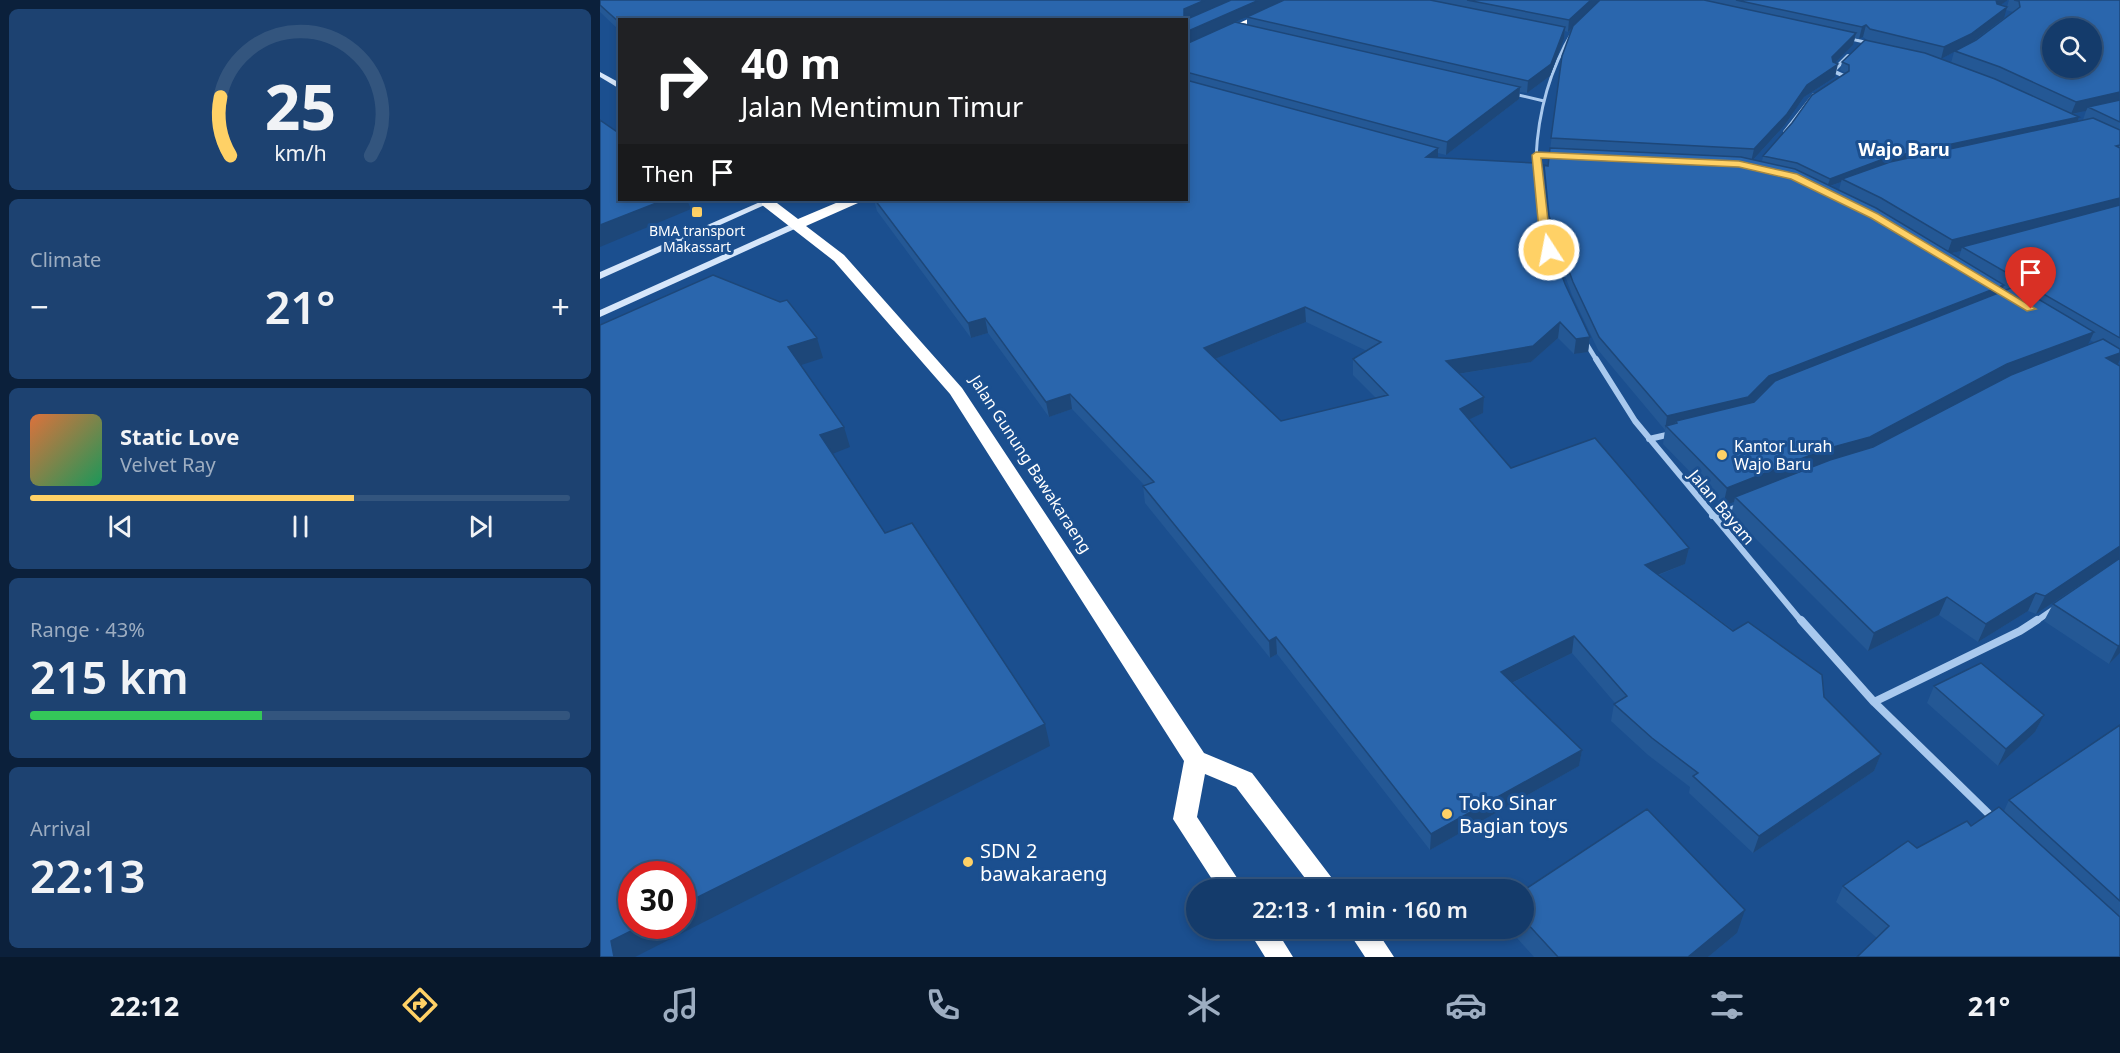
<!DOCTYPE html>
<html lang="en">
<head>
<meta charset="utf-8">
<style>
	:root { --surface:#143b6b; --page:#1d4271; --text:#f1f3f6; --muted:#9dadc1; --line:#33557e; --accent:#ffd166 }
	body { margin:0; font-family:"Noto Sans",sans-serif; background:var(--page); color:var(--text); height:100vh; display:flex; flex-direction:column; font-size:22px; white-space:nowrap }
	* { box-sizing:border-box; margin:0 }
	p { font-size:20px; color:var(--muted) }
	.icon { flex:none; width:33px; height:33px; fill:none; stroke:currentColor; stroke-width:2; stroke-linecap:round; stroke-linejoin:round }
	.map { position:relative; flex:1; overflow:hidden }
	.drawer { display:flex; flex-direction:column; gap:9px; padding:9px; background:#0b203b; width:600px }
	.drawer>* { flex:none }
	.banner { position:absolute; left:18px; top:18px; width:570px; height:183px; border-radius:0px; box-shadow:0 3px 9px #0003,0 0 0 2px var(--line); background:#202124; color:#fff; overflow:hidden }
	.buttons { position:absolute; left:1442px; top:18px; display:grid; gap:12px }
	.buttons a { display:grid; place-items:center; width:60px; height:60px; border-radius:50%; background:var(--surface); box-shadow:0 3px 9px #0003,0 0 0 2px var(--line); font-size:30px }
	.speed { position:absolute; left:18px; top:861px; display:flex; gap:12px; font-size:30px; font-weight:700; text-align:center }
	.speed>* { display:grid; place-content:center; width:78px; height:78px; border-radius:50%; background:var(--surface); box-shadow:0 3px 9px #0003,0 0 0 2px var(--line); line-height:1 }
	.speed .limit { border:9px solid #d22; background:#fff; color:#111 }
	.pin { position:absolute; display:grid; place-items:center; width:51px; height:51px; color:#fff; margin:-62px -26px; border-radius:50% 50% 50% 0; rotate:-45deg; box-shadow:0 0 6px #0007 }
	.pin .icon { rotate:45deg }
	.me { position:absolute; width:66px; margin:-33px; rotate:349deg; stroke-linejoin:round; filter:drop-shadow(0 0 4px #0008) }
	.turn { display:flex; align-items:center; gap:21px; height:126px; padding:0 24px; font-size:27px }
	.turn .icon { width:78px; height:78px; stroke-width:2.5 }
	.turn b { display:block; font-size:42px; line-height:51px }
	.then { display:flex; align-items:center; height:57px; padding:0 24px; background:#0003; gap:12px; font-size:22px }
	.big { font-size:45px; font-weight:600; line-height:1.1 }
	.drawer .widget { flex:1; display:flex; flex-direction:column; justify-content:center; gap:9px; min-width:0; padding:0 21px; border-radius:9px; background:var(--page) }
	.drawer .dial { align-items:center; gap:0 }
	.dial svg { height:156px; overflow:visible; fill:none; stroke:var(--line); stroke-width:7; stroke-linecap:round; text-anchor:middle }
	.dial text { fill:var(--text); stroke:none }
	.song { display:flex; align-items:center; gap:18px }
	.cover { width:72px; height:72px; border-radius:9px; background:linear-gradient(135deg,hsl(20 70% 55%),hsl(150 70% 35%)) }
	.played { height:6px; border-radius:3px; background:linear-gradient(90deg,var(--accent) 60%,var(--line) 60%) }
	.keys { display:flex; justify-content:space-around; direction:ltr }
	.heat { display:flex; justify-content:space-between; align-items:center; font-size:33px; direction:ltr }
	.charge { height:9px; border-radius:4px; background:linear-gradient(90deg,#34c759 43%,var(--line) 0) }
	.trip { position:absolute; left:586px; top:879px; width:348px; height:60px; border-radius:30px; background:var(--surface); box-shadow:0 3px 9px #0003,0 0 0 2px var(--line); font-weight:600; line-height:60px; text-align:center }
	.dock { display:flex; height:96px; justify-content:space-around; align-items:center; background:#08182b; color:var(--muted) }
	.dock .icon { width:42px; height:42px }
	.dock .on { color:var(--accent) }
	.dock b { font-size:27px; color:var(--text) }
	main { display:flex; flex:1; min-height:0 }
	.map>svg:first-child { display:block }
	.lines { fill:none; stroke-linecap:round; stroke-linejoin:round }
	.lane-far1 { stroke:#a9c9ee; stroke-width:3 }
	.lane { stroke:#a9c9ee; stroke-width:4 }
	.street-far3 { stroke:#a9c9ee; stroke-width:4 }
	.street-far2 { stroke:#a9c9ee; stroke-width:4.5 }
	.street-far1 { stroke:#a9c9ee; stroke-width:6 }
	.street { stroke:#a9c9ee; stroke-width:8 }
	.secondary { fill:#d6e6fa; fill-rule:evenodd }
	.highway { fill:#fff; fill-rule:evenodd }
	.wall { fill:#245895; fill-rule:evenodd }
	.shaded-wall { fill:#1d4779 }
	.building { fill:#2a66ad; stroke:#1d4779; stroke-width:1.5; fill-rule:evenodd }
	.route { fill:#ffd166; stroke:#a68842; stroke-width:1.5 }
	.poi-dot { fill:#ffd166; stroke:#1b4f8f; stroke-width:2 }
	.labels { text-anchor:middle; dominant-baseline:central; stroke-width:6; stroke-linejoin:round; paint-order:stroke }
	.far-poi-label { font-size:14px; fill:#fff; stroke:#1b4f8f }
	.poi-label { font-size:16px; fill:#fff; stroke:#1b4f8f; text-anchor:start }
	.street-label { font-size:16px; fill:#fff; stroke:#1b4f8f }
	.far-district-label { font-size:18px; font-weight:bold; fill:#fff; stroke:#1b4f8f }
	.near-poi-label { font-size:20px; fill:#fff; stroke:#1b4f8f; text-anchor:start }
</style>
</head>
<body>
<main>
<section class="drawer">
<div class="widget dial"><svg viewBox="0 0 100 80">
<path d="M14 69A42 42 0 1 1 86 69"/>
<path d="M14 69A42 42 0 0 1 9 39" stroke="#ffd166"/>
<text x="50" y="56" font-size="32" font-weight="700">25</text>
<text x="50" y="72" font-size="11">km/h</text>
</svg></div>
<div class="widget"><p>Climate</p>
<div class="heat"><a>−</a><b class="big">21°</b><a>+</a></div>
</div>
<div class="widget">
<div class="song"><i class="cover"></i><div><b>Static Love</b><p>Velvet Ray</p></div></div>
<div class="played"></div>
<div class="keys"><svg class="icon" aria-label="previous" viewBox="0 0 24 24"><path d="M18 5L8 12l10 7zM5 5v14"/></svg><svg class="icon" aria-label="pause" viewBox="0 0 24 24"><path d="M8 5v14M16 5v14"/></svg><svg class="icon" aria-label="next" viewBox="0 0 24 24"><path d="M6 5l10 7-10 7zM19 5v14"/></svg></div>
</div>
<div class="widget"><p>Range · 43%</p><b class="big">215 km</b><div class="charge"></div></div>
<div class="widget"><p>Arrival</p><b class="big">22:13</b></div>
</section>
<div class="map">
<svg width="1520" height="957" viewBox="0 0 1520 957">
	<rect width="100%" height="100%" fill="#1b4f8f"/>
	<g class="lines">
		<!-- lane-far1 -->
		<path class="lane-far1" d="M1251 39 1269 43
			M914 94 944 101
			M936 158C938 113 950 69 973 31"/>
		<!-- lane -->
		<path class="lane" d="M936 156 944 229"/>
		<!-- street-far3 -->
		<path class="street-far3" d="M1240 79 1244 76 1233 71 1248 56
			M1185 132 1214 95
			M936 155 956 156"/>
		<!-- street-far2 -->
		<path class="street-far2" d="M986 343 997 361"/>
		<!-- street-far1 -->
		<path class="street-far1" d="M996 359 1035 421 1202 622
			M1049 439 1071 434
			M1112 516 1140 506
			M1435 622 1454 609"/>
		<!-- street -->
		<path class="street" d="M1201 620 1274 702 1394 819
			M1274 702 1420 631 1437 620"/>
		<!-- secondary -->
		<path class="secondary" d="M0 72 20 83V89L0 77Z
			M159 200H169L171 202 0 279V272L160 202Z
			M196 222 199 223V227L0 317V310Z"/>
		<!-- highway -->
		<path class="highway" d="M690 0H703L586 54V47Z
			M162 200H179L177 203 198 219 243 200H259L258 203 206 226 244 255 362 388 604 753 652 773 741 890H714L636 787 605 774 597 817 645 890H619L573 819 584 761 350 394 234 261 162 205Z
			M647 928H675L693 957H665Z
			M746 928H775L794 957H765Z"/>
	</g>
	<!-- wall -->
	<path class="wall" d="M0 0H1408L1400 5 1404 18 1371 43 1376 40 1413 12 1406 10 1409 0H1520V360L1518 365 1520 558 1436 614 1428 611 1378 642 1339 615 1268 651 1131 514 1134 502 1123 506 1063 444 1065 430 998 350 972 295 948 228 942 177 944 165 948 166 962 56 973 27 968 32 965 31 964 39 950 76 927 93 920 92 919 99 846 155 838 153V158L941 217 965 284 990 337 988 352 974 354 958 338 931 362 859 374 884 397 883 413 869 419 911 468 1089 548 1085 564 1059 575 1224 697 1281 754 1274 771 1153 853 1089 793 1090 787 1048 755 1011 721 1014 704 1015 703 972 653 912 683 982 750 979 766 830 850 677 654 670 658 545 503 543 486H545L472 409 449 417 388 333 371 338 277 211 274 200H586V20H20V31L0 12ZM647 17V24L636 22ZM1263 37 1267 40 1242 62 1240 70 1246 73 1163 156 1162 162 1153 160 1184 126 1204 97 1235 77V63L1253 45 1255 38 1259 39ZM1354 52 1351 63 1341 59ZM1486 111 1483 120 1477 121 1479 117 1473 114ZM1241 182 1239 190 1231 186ZM1361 251 1359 257 1352 253ZM706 322 767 351 753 359V375L776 398 681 421 615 359ZM1490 340 1494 342 1488 345ZM1168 388 1154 402H1153L1166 389Z
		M1520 558V653L1509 664 1444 621 1453 604Z
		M1334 686 1444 715 1435 732 1398 766 1327 703Z
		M1520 725V957L1277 938 1236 902 1243 886 1317 848 1404 811 1409 800Z
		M924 890 1137 933 1108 957H934L908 928H924Z"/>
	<!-- shaded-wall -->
	<path class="shaded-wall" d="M605 0H633L584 20V9Z
		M659 0H685L586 44V32Z
		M991 0H1001L968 32 969 20Z
		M1396 0H1408L1393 10Z
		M1407 7 1404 18 1368 45 1355 51 1354 52 1341 59 1344 47Z
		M1266 25 1263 37 1259 39 1262 27Z
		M965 27 964 39 950 76 927 93 928 81Z
		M1256 33 1253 45 1229 69 1232 57Z
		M1238 64 1235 77 1204 97 1184 126 1151 162 1154 149 1207 85Z
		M920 87 919 99 846 155 847 142Z
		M1520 92V104L1488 107 1486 111 1471 114 1476 102Z
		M1479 117 1476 125 1242 179 1241 182 1227 187 1230 179 1286 158Z
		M838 148V161L826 157Z
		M1520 198V210L1362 247 1361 251 1347 254 1352 240Z
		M64 200H87L91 209 0 247V225Z
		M1404 285 1400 297 1166 389 1145 410 1077 423 1076 421 1074 427 1066 426 1065 430 1067 416Z
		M705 307 706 322 605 363 604 348Z
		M385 318 388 333 371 338 368 323Z
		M960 322 958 338 931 362 845 376 846 361Z
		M1494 332 1486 349 1264 455 1135 497 1134 502 1123 506 1127 488 1407 364Z
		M990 337 988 352 974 354 976 339Z
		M217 338 223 358 195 367 188 347Z
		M1520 353V360L1516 368 1506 358Z
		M470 394 472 409 449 417 446 402Z
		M884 397 883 413 859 424 860 409Z
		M244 427 250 447 227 456 220 435Z
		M1520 546V558L1436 614 1445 596Z
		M1089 548 1085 564 1042 581 1045 565Z
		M1436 593 1428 611 1378 642 1386 624Z
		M1347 597 1339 615 1268 651 1274 633Z
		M974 636 972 653 899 689 901 672Z
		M676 637 677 654 670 658 669 641Z
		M1520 645V653L1509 664 1518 646Z
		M1444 715 1435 732 1398 766 1406 749Z
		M445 724 450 746 35 957H14L11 941 41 926H82V905Z
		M982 750 979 766 830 850 831 834Z
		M1281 754 1274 771 1153 853 1159 836Z
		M1145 910 1137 933 1108 957H1088Z"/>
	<!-- building -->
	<path class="building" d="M0 0H605L584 9V20H20V23L0 5Z
		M631 0H659L586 32V20H585Z
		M684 0H830L965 27 951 64 928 81 647 17Z
		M867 0H991L969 20Z
		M1000 0H1104L1256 33 1232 57 1233 62 1238 64 1207 85 1187 114 1154 149 951 138 962 56 973 26Z
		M1136 0H1396L1397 4 1407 7 1371 34 1344 47 1270 29 1266 25 1262 27Z
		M1414 0H1520V92L1476 102 1400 67 1355 51 1376 40 1420 7 1419 1ZM1452 28H1491V68H1452Z
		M635 22 920 87 847 142 586 72V44Z
		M1265 40 1325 53 1395 79 1479 117 1286 158 1230 179 1197 163 1163 156 1192 123 1212 95 1249 71V65L1242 62Z
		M586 80 838 148 826 157 935 163 941 217 965 284 990 337 976 339 960 322 933 346 846 361 884 397 860 409 911 468 995 438 1089 548 1045 565 1133 631 1148 622 1222 675 1224 697 1281 754 1159 836 1093 776 1098 773 1052 738 1014 704 1027 696 974 636 901 672 982 750 831 834 676 637 669 641 543 486 554 482 470 394 446 402 385 318 368 323 275 200H586ZM705 307 781 342 753 359 788 395 681 421 604 348Z
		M1520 100V122L1488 107Z
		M1493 118 1520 130V145L1516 146 1520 148V198L1352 240 1281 198 1242 179 1290 162Z
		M0 120 20 134V200H64L0 225Z
		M950 148 1141 157 1195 169 1276 208 1404 285 1169 376 1148 397 1067 416 999 337 973 282 949 216 944 165 948 166Z
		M1520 205V338L1362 247Z
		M113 275 180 302 187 300 217 338 188 347 244 427 220 435 285 533 312 523 445 724 82 905V874H32V926H41L11 941 14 957H0V325Z
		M1416 286 1494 332 1407 364 1270 437 1226 449 1127 488 1066 426 1077 423 1076 421 1154 402 1175 381Z
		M1503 339 1520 349V353L1506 358 1520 366V546L1445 596 1436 593 1386 624 1347 597 1274 633 1135 497 1230 460 1273 447 1411 375Z
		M1520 558V645L1518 646 1453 604Z
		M1381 663 1444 715 1406 749 1334 686Z
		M1520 725V901L1409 800Z
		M1399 807 1520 917V957H1257L1289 926 1243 886 1308 841 1317 848 1367 821 1371 826Z
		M1047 809 1145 910 1088 957H958L924 920V890Z"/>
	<!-- route -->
	<path class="route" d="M936 152 1139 161 1197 174 1278 214 1436 309 1427 311 1271 218 1191 179 1139 167 941 158 949 230 955 250 945 253 939 230 932 155Z"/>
	<!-- markers -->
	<g class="poi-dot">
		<rect x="91" y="206" width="12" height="12" rx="3"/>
		<circle cx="1122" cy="455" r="6"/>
		<circle cx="847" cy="814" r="6"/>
		<circle cx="368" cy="862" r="6"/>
	</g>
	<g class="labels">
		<!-- far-poi labels -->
		<g class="far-poi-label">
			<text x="97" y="230">BMA transport<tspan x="97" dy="16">Makassart</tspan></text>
		</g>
		<!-- poi labels -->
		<g class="poi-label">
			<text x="1134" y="446">Kantor Lurah<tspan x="1134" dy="18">Wajo Baru</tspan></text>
		</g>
		<!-- street labels -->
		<g class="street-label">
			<text transform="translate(431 464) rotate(57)">Jalan Gunung Bawakaraeng</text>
			<text transform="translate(1122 507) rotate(50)">Jalan Bayam</text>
		</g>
		<!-- far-district labels -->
		<g class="far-district-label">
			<text x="1304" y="149">Wajo Baru</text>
		</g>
		<!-- near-poi labels -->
		<g class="near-poi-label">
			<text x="859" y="802">Toko Sinar<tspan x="859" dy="23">Bagian toys</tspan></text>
			<text x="380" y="850">SDN 2<tspan x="380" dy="23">bawakaraeng</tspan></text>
		</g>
	</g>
</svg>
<div class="buttons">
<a><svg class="icon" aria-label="search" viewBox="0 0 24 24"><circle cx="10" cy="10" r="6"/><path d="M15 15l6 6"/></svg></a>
</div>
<div class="speed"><div class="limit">30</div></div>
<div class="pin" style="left:1431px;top:309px;background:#d93025"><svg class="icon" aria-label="arrive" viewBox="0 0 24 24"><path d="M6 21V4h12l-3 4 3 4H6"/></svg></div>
<svg class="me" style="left:949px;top:250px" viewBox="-20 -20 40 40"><circle r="17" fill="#ffd166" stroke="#fff" stroke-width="3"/><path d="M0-11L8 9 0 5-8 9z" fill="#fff"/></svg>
<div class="trip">22:13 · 1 min · 160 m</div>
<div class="banner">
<div class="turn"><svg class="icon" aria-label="right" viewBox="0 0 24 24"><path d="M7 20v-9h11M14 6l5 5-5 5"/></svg><div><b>40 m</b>Jalan Mentimun Timur</div></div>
<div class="then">Then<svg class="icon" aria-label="arrive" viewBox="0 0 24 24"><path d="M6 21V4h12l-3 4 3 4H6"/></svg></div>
</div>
</div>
</main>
<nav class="dock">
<b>22:12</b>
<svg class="icon on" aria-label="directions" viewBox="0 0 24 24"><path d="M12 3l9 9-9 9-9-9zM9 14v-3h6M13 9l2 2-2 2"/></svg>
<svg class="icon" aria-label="music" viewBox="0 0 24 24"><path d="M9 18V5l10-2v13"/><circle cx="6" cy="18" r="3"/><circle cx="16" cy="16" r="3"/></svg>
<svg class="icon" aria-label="phone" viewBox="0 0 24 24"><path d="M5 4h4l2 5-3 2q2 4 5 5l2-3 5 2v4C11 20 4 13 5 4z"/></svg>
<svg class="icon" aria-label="climate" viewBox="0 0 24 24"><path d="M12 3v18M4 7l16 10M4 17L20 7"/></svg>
<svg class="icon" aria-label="car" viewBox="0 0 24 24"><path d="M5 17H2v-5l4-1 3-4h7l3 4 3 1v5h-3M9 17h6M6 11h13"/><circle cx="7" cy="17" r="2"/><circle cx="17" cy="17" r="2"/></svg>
<svg class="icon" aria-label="filters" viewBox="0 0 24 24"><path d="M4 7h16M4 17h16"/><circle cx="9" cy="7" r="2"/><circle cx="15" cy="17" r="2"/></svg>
<b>21°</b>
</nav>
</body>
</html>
